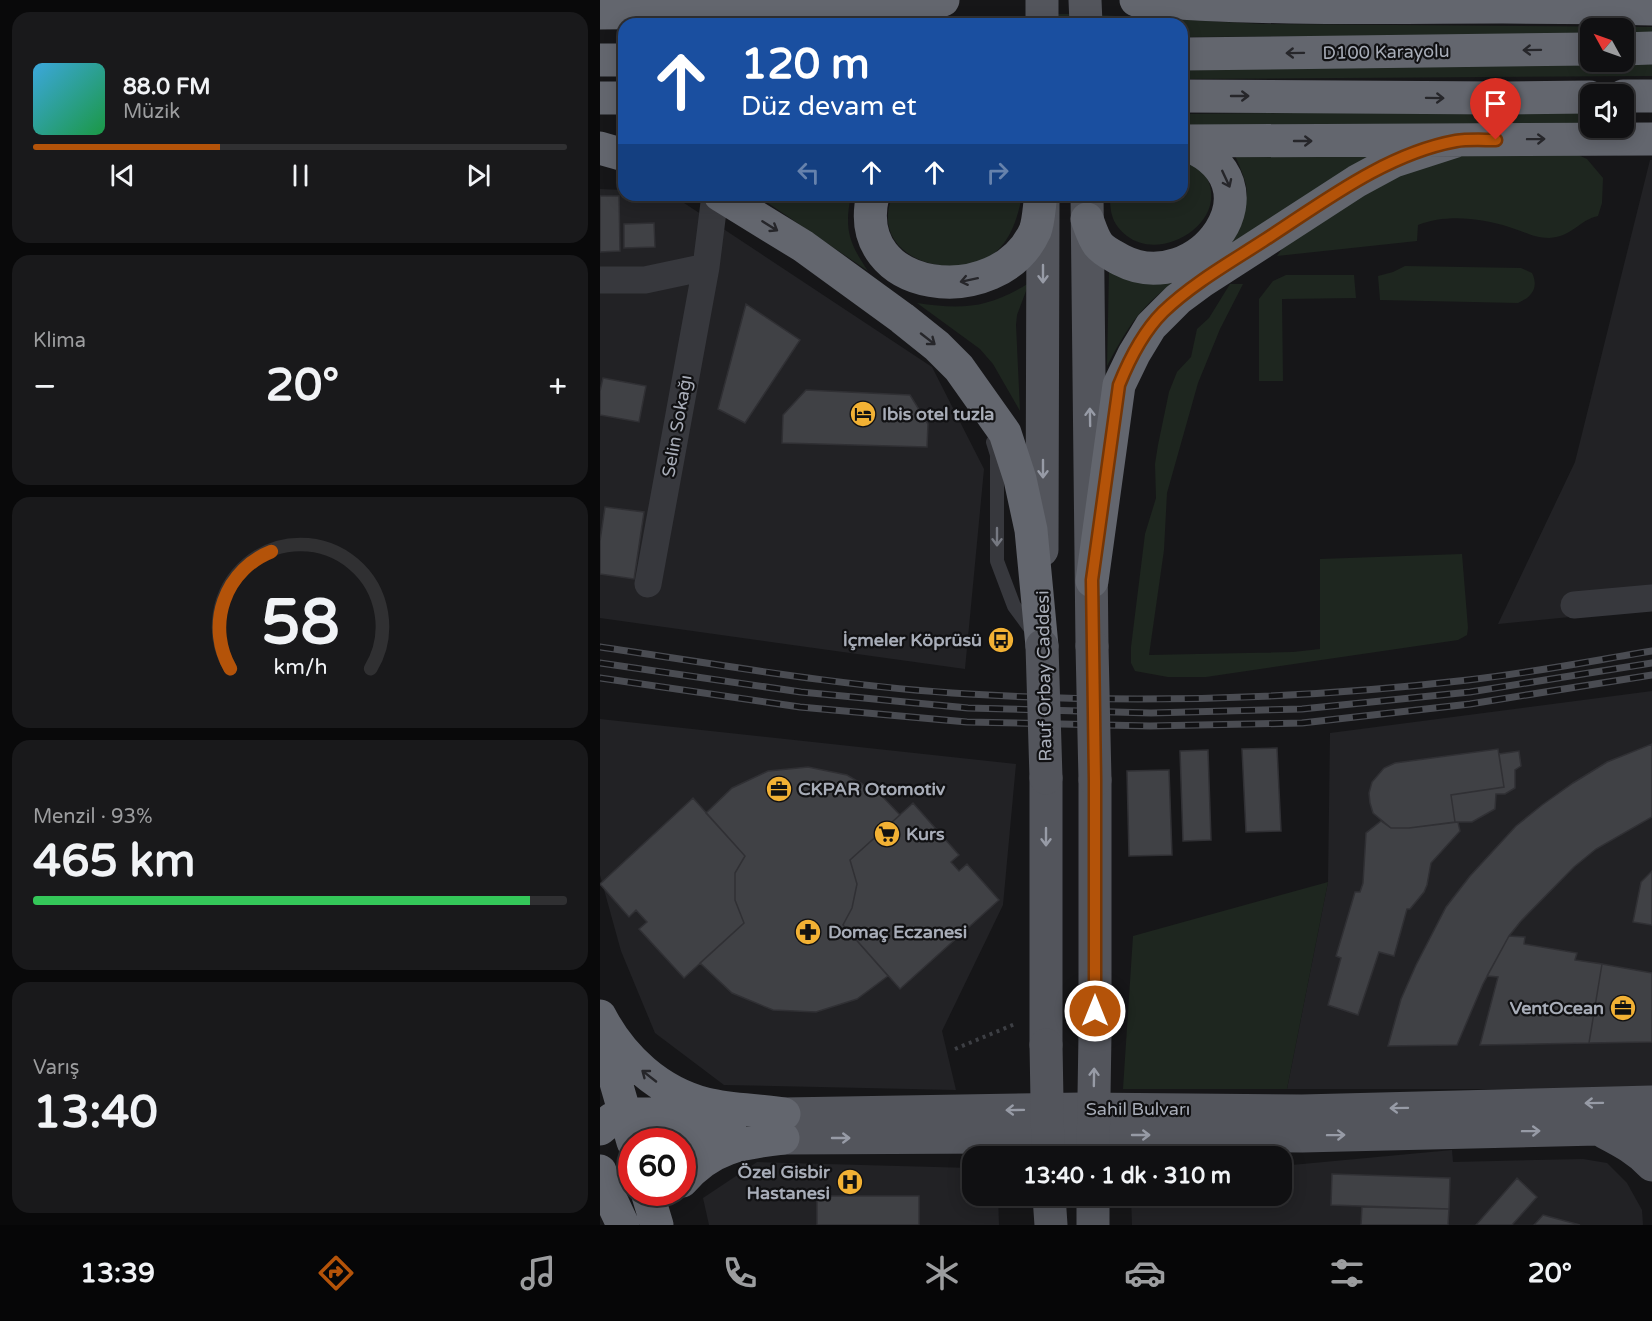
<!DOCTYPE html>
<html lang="tr">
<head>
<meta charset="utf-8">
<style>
	:root { --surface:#101012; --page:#19191b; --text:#f1f3f6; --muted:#9c9d9f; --line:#303032; --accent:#b45309 }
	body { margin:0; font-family:"Varela Round",sans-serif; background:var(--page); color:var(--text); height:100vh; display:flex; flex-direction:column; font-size:22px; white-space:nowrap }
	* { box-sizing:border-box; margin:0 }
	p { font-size:20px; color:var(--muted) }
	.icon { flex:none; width:33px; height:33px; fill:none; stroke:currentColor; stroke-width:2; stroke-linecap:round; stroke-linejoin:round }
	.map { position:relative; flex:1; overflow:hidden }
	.sheet { display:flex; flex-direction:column; gap:12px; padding:12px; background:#09090a; width:600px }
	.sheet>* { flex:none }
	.guide { position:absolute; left:18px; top:18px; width:570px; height:183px; border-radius:18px; box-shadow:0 3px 15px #0003,0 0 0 2px var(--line); background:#1a4fa0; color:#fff; overflow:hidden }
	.needle { width:39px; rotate:310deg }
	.controls { position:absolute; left:980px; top:18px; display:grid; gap:12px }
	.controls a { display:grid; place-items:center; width:54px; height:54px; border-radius:12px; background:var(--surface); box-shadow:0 3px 15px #0003,0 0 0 2px var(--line); font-size:30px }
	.speed { position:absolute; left:18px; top:1128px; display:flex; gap:12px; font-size:30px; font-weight:700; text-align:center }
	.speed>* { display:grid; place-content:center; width:78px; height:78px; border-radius:50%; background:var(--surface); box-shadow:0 3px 15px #0003,0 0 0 2px var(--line); line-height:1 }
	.speed .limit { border:9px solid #d22; background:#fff; color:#111 }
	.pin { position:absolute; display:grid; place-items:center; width:51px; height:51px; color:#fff; margin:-62px -26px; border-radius:50% 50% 50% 0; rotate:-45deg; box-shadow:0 0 6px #0007 }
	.pin .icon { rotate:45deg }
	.me { position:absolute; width:66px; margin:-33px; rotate:0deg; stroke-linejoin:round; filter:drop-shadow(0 0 4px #0008) }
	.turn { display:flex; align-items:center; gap:21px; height:126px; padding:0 24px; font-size:27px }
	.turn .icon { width:78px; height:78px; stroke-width:2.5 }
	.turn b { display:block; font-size:42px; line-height:51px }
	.lanes { display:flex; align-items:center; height:57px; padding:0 24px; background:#0003; justify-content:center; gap:30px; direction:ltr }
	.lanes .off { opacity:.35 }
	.big { font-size:45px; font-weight:700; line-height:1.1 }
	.sheet .widget { flex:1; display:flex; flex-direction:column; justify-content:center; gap:9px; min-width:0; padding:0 21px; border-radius:18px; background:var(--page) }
	.sheet .dial { align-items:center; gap:0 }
	.dial svg { height:156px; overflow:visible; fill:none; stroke:var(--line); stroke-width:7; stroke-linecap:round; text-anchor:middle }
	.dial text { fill:var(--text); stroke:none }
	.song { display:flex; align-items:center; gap:18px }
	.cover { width:72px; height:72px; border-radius:9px; background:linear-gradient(135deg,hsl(200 70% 55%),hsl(140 70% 35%)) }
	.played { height:6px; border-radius:3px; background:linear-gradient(90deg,var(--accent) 35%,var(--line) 35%) }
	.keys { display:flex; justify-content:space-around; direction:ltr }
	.heat { display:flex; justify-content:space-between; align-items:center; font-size:33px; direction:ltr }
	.charge { height:9px; border-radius:4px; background:linear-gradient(90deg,#34c759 93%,var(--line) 0) }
	.trip { position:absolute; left:362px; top:1146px; width:330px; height:60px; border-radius:18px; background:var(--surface); box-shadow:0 3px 15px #0003,0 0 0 2px var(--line); font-weight:700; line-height:60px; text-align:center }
	.tabs { display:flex; height:96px; justify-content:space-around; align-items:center; background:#060607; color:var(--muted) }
	.tabs .icon { width:42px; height:42px }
	.tabs .on { color:var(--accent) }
	.tabs b { font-size:27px; color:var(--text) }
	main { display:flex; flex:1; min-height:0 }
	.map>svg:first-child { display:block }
	.built { fill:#222225 }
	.green { fill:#1e261f }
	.building { fill:#404145; stroke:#303034; stroke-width:1.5 }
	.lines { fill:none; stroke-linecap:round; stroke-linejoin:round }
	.path { stroke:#3d3f44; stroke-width:4; stroke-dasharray:3 4.5; stroke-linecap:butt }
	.lane { stroke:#37383d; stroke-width:14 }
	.street { stroke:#37383d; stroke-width:27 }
	.primary { stroke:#53555c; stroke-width:33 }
	.highway { stroke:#63666e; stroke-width:33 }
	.rail-casing { stroke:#4a4c52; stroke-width:7 }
	.rail { stroke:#111113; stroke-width:4.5; stroke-dasharray:14; stroke-linecap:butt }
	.primary-bridge { stroke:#53555c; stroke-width:33 }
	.oneway { stroke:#26262a }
	.oneway2 { stroke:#979ba6 }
	.oneway3 { stroke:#757881 }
	.route-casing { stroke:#753606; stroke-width:15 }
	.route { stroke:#b45309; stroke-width:10 }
	.labels { text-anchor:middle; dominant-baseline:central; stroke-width:4.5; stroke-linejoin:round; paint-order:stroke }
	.street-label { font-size:18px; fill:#a8adb8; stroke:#111113 }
	.poi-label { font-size:18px; font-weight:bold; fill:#a8adb8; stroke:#111113; text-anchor:start }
</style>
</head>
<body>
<main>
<section class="sheet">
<div class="widget">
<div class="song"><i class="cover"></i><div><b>88.0 FM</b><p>Müzik</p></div></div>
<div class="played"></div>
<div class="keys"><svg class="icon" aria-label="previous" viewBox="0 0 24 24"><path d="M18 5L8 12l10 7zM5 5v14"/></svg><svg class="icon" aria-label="pause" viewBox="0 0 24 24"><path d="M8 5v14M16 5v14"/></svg><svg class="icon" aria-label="next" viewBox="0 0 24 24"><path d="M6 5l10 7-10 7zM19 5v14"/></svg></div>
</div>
<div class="widget"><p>Klima</p>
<div class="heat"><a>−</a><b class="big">20°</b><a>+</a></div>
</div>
<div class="widget dial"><svg viewBox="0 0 100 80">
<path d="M14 69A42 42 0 1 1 86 69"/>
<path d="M14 69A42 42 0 0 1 35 9" stroke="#b45309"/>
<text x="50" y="56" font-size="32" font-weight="700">58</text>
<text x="50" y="72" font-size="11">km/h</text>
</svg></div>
<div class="widget"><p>Menzil · 93%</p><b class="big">465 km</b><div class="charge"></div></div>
<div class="widget"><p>Varış</p><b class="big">13:40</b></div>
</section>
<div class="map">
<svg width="1052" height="1225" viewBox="0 0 1052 1225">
	<rect width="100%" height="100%" fill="#161618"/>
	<!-- built -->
	<path class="built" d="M1050 160H1052V609L898 624 975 462Z
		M0 189 24 190V195H72L332 367 384 469 365 669 0 618Z
		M1052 691V1089H687L728 882 730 733Z
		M0 719 416 764 403 905 342 1031 356 1090 124 1085 55 1033 21 951 0 875Z
		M665 1146V1156H529L528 1149Z
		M852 1150 853 1162 983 1159 1007 1163 1027 1183 1042 1210 1043 1225H532L531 1196H681V1166Z
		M157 1162 372 1168V1196H398L399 1225H109L103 1198Z"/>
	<!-- green -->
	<path class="green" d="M455 14H481L662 24 1052 27V35H1023V28H990V35L582 37V24H372Z
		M1052 60V76L582 79V61L1023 62Z
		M990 110V123L833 126H582V114Z
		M785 148 625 248C634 229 650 206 646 185 643 173 637 160 632 149Z
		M855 153H974L987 159 1003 178 1002 203 998 216C977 221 974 236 949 238 934 238 923 231 909 227 881 218 846 214 818 225L817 241 677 256 687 242 770 186Z
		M582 160C588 163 598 165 603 170 604 170 607 177 607 178 629 222 562 263 527 236 512 224 510 213 510 195H582Z
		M156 195H251C244 229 249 243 268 271Z
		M293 195H422C419 213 412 237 398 250 358 286 265 259 293 195Z
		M805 266 921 268 932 273C939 287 932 297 918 303L780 300 778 276 793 272Z
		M509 270 579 278C540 307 530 323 507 366Z
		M686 275H754L756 298 682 299 683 381H659V299L673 281Z
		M429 283 417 315 416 325 420 411 393 364 380 349 317 303C363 310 389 308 429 283Z
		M630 284H643L620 329 598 383 567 493 564 550 549 655 693 652 720 649V559L862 554 868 628 867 635 858 640 606 677H568L535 671 531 663V647L545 534 556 498 555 464 558 445 569 392 577 372 591 357 597 329 609 318Z
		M728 882 687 1089H523L533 936Z"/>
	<!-- building -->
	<path class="building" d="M0 196H19L20 251 0 252Z
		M54 223 55 247 24 248V224Z
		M146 304 200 340 145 423 118 409Z
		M3 378 46 386 39 422 0 415V391Z
		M206 390 310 395 328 424 327 447 182 443 183 415Z
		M5 507 44 512 34 579 0 574V541Z
		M1052 744V817L996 849 974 867 921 921 909 936 883 984 857 1045 788 1046 801 999 816 965 846 907 870 876 916 826 942 805 973 783 1007 762Z
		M677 748 681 831 646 832 642 749Z
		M898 749 904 787 851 795 855 822 809 828H791L773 813 770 803 769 793 772 782 784 768 795 763Z
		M608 750 611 840 583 841 580 751Z
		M919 751 921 766 915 770V788L905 794H896L895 809 872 822H855L851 795 904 787 899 754Z
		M208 767 247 775 281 795 300 815 250 860 257 884 252 908 243 925 288 976 257 999 216 1012 173 1010 132 993 100 963 144 923 135 900V873L145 856 106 813 132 788 168 771Z
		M569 770 572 855 529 856 527 771Z
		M93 798 145 856 135 873V900L144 923 84 978 39 929 47 922 36 910 29 917 0 884Z
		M313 803 359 855 351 862 359 871 367 864 399 900 300 989 243 925 252 908 257 884 250 860Z
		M781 821 791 828H809L858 822 860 831 831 863 827 885 824 892 810 909H807L794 956 779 952 758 1015 728 1005 741 958 736 956 755 892H760L763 883 766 833Z
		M1052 871V925L1033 922 1041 882Z
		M909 936 925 937 924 944 977 953 975 960 1002 964 989 1043 880 1045 898 977 887 976Z
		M1002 964 1052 973V1042L989 1043Z
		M732 1174 850 1178 849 1209 731 1205Z
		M917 1178 937 1197 912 1225H876Z
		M217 1196H319V1225H217Z
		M762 1207 849 1209 848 1225H761Z
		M943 1215 980 1225H934Z"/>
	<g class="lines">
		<!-- path -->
		<path class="path" d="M355 1049 415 1024"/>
		<!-- lane -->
		<path class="lane" d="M393 442 397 455V561L414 606 433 632"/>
		<!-- street -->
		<path class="street" d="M0 280H45L106 267 115 195
			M48 584 106 267
			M974 605 1052 598"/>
		<!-- primary -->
		<path class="primary" d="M442 0V24
			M485 0 486 24
			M487 195 492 646
			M442 550 443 203
			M446 778V1045
			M495 1034V780
			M184 1114 483 1109 702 1111 1052 1102
			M1002 1131C1021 1141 1037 1149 1052 1165
			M183 1138 400 1137 484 1135 702 1136 998 1129 1052 1130
			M449 1196 451 1225
			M493 1196V1225"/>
		<!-- highway -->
		<path class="highway" d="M536 0C707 14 880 3 1052 9
			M0 13 176 11 343 0
			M1023 49 1052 48
			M582 54 990 49
			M0 60H24
			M582 96 901 98 990 97
			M1023 96H1052
			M0 98H24
			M582 141 1052 139
			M0 148 24 155
			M120 195 203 246 302 318 337 346 359 368 405 433 420 479 431 530 442 646
			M273 195C249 294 398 312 435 231 439 221 439 206 441 195
			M487 219C490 227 493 237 498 244 503 251 514 256 521 260 597 300 688 182 582 143
			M492 581 519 385 534 354 551 326 578 299 601 282 757 181 794 161 856 141
			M0 1016C22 1058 59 1092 106 1104 131 1110 158 1110 184 1114
			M2 1034 33 1142
			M0 1129 12 1119 25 1114H110
			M82 1143 134 1138
			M0 1171 7 1191 23 1225
			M82 1181C111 1147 141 1143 183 1138
			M47 1192 57 1225"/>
		<!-- rail casing -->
		<g class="rail-casing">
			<path id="rail" d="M0 647C122 665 246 687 369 694 535 704 703 699 868 680 930 673 991 661 1052 651
				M0 663 201 692 368 708 551 713 702 709 870 692 1052 663
				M0 678 200 707 367 722 550 726 702 723 870 704 1052 675"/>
		</g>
		<!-- rail -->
		<use href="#rail" class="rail"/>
		<!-- primary-bridge -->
		<path class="primary-bridge" d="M442 646 446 778
			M492 646 495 780
			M446 1045 448 1156
			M493 1156 495 1034"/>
	</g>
	<!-- one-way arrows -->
	<defs><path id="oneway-shaft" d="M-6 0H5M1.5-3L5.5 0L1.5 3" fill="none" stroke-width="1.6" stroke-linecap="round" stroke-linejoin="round" transform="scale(1.5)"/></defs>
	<g class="oneway">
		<use href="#oneway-shaft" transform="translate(932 50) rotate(179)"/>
		<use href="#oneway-shaft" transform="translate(695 53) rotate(179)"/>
		<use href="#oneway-shaft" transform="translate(640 96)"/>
		<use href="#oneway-shaft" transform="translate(835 98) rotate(1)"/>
		<use href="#oneway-shaft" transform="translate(936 139) rotate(-1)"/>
		<use href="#oneway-shaft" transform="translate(703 141)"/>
		<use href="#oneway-shaft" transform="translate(626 179) rotate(65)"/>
		<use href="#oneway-shaft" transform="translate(170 226) rotate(32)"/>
		<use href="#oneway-shaft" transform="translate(369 280) rotate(168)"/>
		<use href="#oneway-shaft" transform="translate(328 339) rotate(38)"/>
		<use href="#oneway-shaft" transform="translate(49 1076) rotate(-142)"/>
	</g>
	<g class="oneway2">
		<use href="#oneway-shaft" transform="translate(443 274) rotate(90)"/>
		<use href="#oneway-shaft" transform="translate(490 417) rotate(-91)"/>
		<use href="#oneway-shaft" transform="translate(443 469) rotate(90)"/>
		<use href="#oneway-shaft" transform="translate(446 837) rotate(90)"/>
		<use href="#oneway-shaft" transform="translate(494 1077) rotate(-89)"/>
		<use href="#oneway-shaft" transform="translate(994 1103) rotate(179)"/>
		<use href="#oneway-shaft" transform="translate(799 1108) rotate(179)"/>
		<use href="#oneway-shaft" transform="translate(415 1110) rotate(179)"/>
		<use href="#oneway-shaft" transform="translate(931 1131) rotate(-1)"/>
		<use href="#oneway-shaft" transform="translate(541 1135)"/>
		<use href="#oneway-shaft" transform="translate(736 1135) rotate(-1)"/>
		<use href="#oneway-shaft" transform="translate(241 1138)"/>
	</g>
	<use class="oneway3" href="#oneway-shaft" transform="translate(397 537) rotate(90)"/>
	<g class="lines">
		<!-- route casing -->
		<g class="route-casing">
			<path id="route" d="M495 1011V780L492 580 519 385C529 360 543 332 563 312 592 284 629 263 663 241 722 203 785 154 856 141 868 139 883 140 896 140"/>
		</g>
		<!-- route -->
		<use href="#route" class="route"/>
	</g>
	<!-- icons -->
	<defs>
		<g id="hotel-disc" transform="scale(1.35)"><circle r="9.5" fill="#f2b134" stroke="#111113"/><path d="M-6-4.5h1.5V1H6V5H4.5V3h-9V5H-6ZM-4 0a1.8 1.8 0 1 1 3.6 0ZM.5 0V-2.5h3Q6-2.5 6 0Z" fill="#111"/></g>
		<g id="bus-disc" transform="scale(1.35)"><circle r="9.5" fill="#f2b134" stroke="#111113"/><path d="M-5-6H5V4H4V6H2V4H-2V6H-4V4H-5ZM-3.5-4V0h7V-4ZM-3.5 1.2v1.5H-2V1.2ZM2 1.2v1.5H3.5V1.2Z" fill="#111"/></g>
		<g id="office-disc" transform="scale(1.35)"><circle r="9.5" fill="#f2b134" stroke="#111113"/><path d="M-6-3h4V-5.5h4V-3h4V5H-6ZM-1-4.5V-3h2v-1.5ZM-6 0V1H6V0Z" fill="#111"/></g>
		<g id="supermarket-disc" transform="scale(1.35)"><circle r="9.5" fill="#f2b134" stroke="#111113"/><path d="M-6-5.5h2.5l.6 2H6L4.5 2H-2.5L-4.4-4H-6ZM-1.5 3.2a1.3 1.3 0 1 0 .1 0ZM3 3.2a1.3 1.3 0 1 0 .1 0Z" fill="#111"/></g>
		<g id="pharmacy-disc" transform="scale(1.35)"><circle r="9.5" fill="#f2b134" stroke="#111113"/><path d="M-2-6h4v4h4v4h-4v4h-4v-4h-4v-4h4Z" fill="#111"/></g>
		<g id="hospital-disc" transform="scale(1.35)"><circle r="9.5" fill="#f2b134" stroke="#111113"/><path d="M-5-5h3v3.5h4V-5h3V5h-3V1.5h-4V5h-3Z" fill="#111"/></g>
	</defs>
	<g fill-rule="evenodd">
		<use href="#hotel-disc" x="263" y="414"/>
		<use href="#bus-disc" x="401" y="640"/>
		<use href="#office-disc" x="179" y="789"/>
		<use href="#supermarket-disc" x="287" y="834"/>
		<use href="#pharmacy-disc" x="208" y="932"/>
		<use href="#office-disc" x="1023" y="1008"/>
		<use href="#hospital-disc" x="250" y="1182"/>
	</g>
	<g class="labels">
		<!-- street labels -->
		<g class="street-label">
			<text transform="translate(786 52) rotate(-1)">D100 Karayolu</text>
			<text transform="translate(77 426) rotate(-80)">Selin Sokağı</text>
			<text transform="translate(444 676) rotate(-91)">Rauf Orbay Caddesi</text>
			<text x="538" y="1109">Sahil Bulvarı</text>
		</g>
		<!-- poi labels -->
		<g class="poi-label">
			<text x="282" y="414">Ibis otel tuzla</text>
			<text x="382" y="640" text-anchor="end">İçmeler Köprüsü</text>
			<text x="198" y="789">CKPAR Otomotiv</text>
			<text x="306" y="834">Kurs</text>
			<text x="228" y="932">Domaç Eczanesi</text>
			<text x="1004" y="1008" text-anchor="end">VentOcean</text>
			<text x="230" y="1172" text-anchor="end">Özel Gisbir<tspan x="230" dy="21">Hastanesi</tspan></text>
		</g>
	</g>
</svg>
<div class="controls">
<a><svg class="needle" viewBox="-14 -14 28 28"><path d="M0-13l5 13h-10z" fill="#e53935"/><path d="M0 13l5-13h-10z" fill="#9c9d9f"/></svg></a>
<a><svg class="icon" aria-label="sound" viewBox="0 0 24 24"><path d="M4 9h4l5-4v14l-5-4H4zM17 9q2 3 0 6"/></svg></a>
</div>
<div class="speed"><div class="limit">60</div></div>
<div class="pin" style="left:896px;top:140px;background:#d93025"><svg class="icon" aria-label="arrive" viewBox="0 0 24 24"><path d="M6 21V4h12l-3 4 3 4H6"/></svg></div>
<svg class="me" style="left:495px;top:1011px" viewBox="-20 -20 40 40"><circle r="17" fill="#b45309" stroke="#fff" stroke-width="3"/><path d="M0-11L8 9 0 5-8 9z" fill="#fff"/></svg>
<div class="trip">13:40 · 1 dk · 310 m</div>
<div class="guide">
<div class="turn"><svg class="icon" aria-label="ahead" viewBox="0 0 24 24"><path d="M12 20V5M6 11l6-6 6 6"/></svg><div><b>120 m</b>Düz devam et</div></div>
<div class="lanes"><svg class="icon off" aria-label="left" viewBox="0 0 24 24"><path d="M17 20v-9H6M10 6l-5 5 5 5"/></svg><svg class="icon" aria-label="ahead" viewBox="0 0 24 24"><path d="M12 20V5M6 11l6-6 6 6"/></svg><svg class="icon" aria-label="ahead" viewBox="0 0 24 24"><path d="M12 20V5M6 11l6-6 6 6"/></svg><svg class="icon off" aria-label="right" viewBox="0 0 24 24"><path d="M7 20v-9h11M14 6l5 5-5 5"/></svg></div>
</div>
</div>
</main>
<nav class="tabs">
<b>13:39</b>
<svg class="icon on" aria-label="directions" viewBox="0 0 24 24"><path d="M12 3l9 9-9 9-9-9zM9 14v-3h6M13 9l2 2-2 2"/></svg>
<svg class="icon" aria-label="music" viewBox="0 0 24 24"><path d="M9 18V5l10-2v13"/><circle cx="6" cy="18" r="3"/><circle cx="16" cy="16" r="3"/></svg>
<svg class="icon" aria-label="phone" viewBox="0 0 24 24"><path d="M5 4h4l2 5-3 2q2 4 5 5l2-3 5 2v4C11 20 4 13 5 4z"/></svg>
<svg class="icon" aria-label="climate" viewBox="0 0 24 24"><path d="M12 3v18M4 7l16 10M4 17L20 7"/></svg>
<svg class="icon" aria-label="car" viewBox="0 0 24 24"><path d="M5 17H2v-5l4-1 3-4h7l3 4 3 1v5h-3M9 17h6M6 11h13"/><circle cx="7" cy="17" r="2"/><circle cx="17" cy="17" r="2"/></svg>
<svg class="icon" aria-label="filters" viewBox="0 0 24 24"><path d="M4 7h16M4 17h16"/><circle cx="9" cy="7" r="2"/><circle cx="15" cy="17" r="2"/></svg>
<b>20°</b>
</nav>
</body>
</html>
